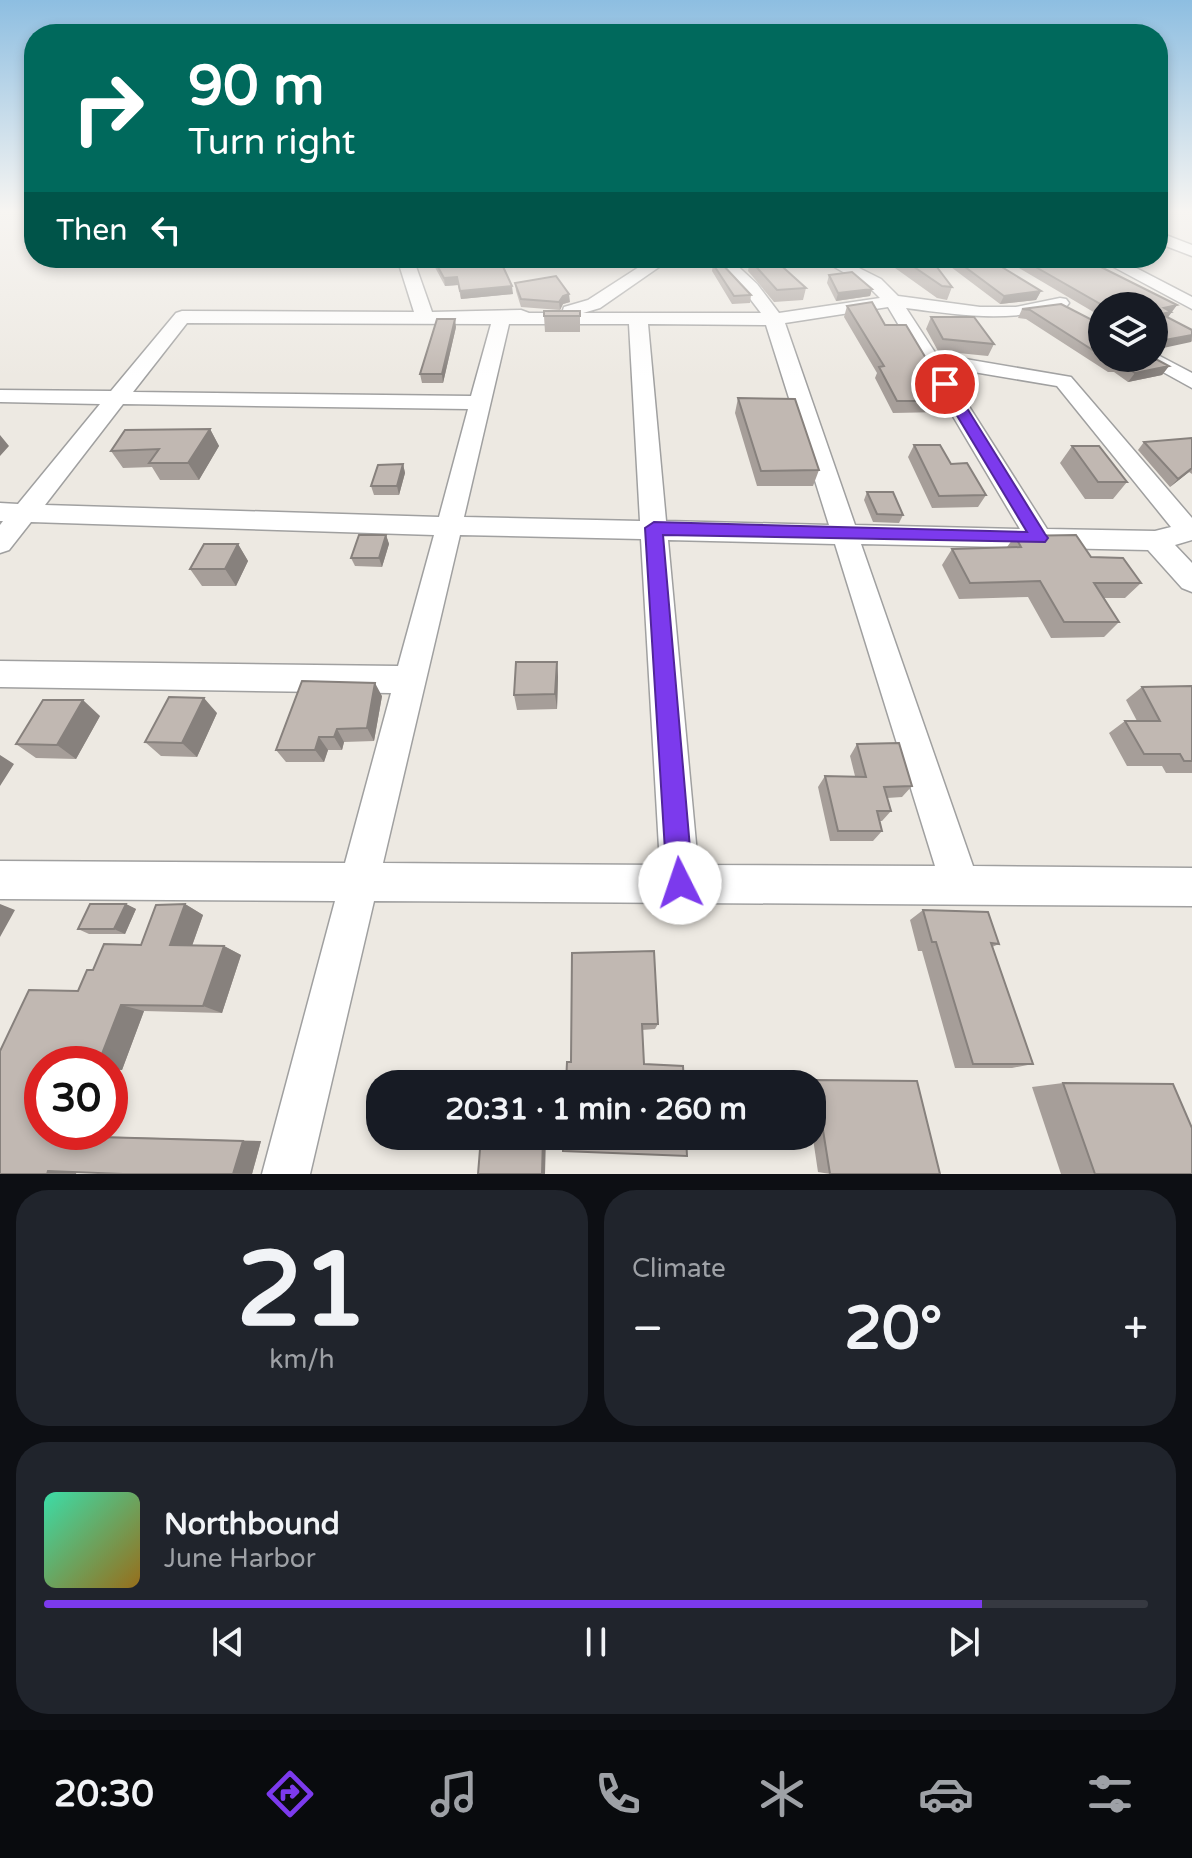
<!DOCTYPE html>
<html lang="en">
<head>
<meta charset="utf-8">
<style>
	:root { --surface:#171b24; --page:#20242c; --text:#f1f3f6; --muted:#9ea1a6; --line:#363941; --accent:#7c3aed }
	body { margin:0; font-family:"Varela Round",sans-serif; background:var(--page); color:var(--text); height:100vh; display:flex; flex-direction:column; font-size:30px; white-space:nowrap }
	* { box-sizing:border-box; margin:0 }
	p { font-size:26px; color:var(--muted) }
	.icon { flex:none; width:44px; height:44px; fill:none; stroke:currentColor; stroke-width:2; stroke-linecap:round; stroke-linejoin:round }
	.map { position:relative; height:1174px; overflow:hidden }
	.sheet { display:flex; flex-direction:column; gap:16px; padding:16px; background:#0d0f14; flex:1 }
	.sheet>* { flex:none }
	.top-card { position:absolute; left:24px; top:24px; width:1144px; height:244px; border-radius:32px; box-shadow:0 4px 12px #0003; background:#00695c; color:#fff; overflow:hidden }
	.fabs { position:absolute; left:1088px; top:292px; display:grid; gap:16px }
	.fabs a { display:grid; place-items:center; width:80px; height:80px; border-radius:50%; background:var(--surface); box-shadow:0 4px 12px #0003; font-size:40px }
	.speed { position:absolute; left:24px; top:1046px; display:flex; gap:16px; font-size:40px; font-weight:700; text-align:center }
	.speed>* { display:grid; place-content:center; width:104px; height:104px; border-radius:50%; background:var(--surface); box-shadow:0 4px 12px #0003; line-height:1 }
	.speed .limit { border:12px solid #d22; background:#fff; color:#111 }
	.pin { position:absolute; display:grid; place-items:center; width:68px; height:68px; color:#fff; margin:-34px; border:4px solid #fff; border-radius:50%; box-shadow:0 2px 8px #0007 }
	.me { position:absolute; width:88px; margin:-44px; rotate:356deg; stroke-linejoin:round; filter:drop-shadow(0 0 6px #0008) }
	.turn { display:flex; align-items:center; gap:28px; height:168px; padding:0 32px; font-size:36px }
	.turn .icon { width:104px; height:104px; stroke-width:2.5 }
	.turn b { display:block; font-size:56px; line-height:68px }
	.then { display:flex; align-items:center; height:76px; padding:0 32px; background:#0003; gap:16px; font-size:30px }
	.big { font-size:60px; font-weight:700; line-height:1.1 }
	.sheet .card { flex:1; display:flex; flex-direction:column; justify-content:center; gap:12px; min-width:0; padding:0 28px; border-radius:32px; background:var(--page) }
	.sheet .dial { align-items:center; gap:0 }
	.dial b { font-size:104px; line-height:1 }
	.song { display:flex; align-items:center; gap:24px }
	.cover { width:96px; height:96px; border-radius:12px; background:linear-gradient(135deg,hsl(160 70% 55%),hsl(40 70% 35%)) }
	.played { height:8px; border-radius:4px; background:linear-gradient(90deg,var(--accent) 85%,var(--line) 85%) }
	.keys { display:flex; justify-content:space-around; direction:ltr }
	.heat { display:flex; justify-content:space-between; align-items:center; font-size:44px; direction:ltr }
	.sheet .tiles { flex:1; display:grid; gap:16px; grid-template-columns:1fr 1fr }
	.card:last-child { grid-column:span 2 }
	.trip { position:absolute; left:366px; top:1070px; width:460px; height:80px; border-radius:32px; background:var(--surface); box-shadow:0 4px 12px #0003; font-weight:700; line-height:80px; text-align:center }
	.tab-bar { display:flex; height:128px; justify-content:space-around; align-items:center; background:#090b0e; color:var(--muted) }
	.tab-bar .icon { width:56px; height:56px }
	.tab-bar .selected { color:var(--accent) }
	.tab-bar b { font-size:36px; color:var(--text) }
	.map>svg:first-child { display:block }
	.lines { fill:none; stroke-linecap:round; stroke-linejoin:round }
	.minor-casing { stroke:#a0a0a0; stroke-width:3 }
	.minor { fill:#fff; fill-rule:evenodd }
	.wall { fill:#a69e99 }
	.shaded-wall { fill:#87817d }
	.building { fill:#c1b8b2; stroke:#87817d; stroke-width:2 }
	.route { fill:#7c3aed; stroke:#51269a; stroke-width:2 }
</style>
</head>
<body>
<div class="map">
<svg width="1192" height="1174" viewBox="0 0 1192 1174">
	<rect width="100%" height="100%" fill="#ede9e2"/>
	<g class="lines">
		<!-- minor casing -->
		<g class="minor-casing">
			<path id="minor" d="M1158 232 1192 245V256L1158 243Z
				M397 258H413L432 312 521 310 529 313H562L564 307 588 300 653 258H672L600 308 583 313H761L745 292 712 258H729L757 284 779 313 880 298 869 287 819 258H839L881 279 898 296 980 307H1016L1060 298 1066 299 1069 303 1066 307C1006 322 966 316 906 308L936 354 1071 377 1192 518V540L1175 545 1192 563V592L1182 588 1148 550 861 544 973 866 1192 868V906L374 901 310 1174H262L335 901 0 899V861L345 863 391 693 0 687V661L398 666 434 535 31 522 9 550 0 553V525L3 521H0V503L18 504 100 404 0 402V390L111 391 176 313 182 311 414 312ZM888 307 1020 529 855 525 785 323ZM187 323 491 324 471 396 133 392ZM509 324H629L640 521 464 517ZM648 324 766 325 829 525 666 521ZM944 367 1057 386 1171 527 1155 531 1047 529ZM123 404 468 409 439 517 45 505ZM460 535 641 539 660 865 383 863ZM668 540 835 544 935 866 698 865Z
				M1097 258H1117L1192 297V309Z
				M1154 353 1192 373V388L1145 362 1142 358H1154Z"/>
		</g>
		<!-- minor -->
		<use href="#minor" class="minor"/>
	</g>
	<!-- wall -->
	<path class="wall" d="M430 258H499L513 294 461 299 458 285 445 286Z
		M881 258H930L952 287 947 300 937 298Z
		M939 258H987L1041 291 1036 300 1000 304Z
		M1002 258H1089L1088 260 1177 305 1167 317 1192 330V341L1191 342 1154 306H1102V317Z
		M750 260 806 288 803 300 774 302 748 271Z
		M713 264 751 295 750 303 732 304 712 271Z
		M829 275 872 289 870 296 836 301 827 283Z
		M515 283 570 302 563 304 560 310 521 307 516 291Z
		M847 306 885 325 930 365 928 370 947 401 942 412 893 413 875 378 877 373 844 317Z
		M1022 309 1102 325V358H1154L1169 366 1162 375 1128 382 1114 372H1108L1026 319 1018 318Z
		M580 311V332H545L544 316Z
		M931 317 994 344 988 356 938 351 926 329Z
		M456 327 443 383H422L420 374Z
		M738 398 819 470 813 486H757L735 413Z
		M210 429 219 446 199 480H160L152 467 123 468 111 451Z
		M1192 438V474L1189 472 1170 487 1138 450 1144 442Z
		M914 445 951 464 986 495 978 507 932 508 908 457Z
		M1072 446 1127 482 1113 499H1085L1060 463Z
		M403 464 405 473 399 495H374L371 486Z
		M867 492 903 515 899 523 873 522 864 500Z
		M386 535 389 544 382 567 355 566 351 558Z
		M1015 536 1091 557 1141 583 1125 598H1104L1119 622 1104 637 1051 638 1028 597 959 599 942 565 952 549 1007 547Z
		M238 544 248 561 236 586H202L190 569Z
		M557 662 558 677 557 709 517 710 514 695Z
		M1192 686V773H1166L1162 766H1127L1109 733 1125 721H1137L1126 700 1142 687Z
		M382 696 374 741 344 742 342 750H328L324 762H286L276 750Z
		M217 713 197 757 161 756 145 742Z
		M100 716 76 759 36 758 16 744Z
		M857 744 912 786 902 797 887 798 891 811 882 821H880L882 831 873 841H830L818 787 825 776H855L850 756Z
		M126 904 136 909 125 934H89L78 929Z
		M185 904 203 915 192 946H224L241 955 222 1013 144 1011 122 1070H114L110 1080V1064H42V1132H91L90 1136 261 1141 252 1174H123L76 1172V1174H0V1051L29 990 78 991 87 970H93L104 944 141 945 156 905Z
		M923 910 999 944 992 947 1033 1064 1012 1068H955L922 951H918L910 920Z
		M572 953 658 1024 655 1029 642 1030 644 1064 571 1062Z
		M815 1080 830 1174 818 1172 812 1132V1084H804V1083Z
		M1063 1083 1192 1174H1061L1032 1087Z"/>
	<!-- shaded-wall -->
	<path class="shaded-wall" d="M457 277 458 285 445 286 444 278Z
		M512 286 513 294 461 299 460 291Z
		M872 289 870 296 836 301 838 293Z
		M1041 291 1036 300 1000 304 1004 296Z
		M569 294 570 302 563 304 560 310 559 302 563 296Z
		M1177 305 1166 320 1156 323 1164 308Z
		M455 319 456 327 443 383 442 374Z
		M1192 335 1191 342 1154 350V342Z
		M1169 366 1162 375 1128 382 1135 373Z
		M210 429 219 446 199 480 188 463Z
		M0 435 9 446 0 456Z
		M403 464 405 473 399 495 397 486Z
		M1192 468 1189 472 1170 487 1178 479Z
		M386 535 389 544 382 567 379 558Z
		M238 544 248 561 236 586 225 569Z
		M557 662 558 677 557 709 555 694Z
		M375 683 382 696 374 741 367 728Z
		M204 698 217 713 197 757 182 743Z
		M83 700 100 716 76 759 57 745Z
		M337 729 344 742 342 750 334 737Z
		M319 737 328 750 324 762 315 750Z
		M0 755 14 764 0 786Z
		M0 904 15 910 0 937Z
		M126 904 136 909 125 934 114 929Z
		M185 904 203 915 189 954 170 945Z
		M224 946 241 955 222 1013 203 1006Z
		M121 1005 144 1011 122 1070 110 1068V1064H98Z
		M110 1069 114 1070 110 1080Z
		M63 1132H91L90 1136H62Z
		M543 1137H546L545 1174H542Z
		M243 1141H261L252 1174H233Z
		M77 1170 76 1174H47L48 1171Z"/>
	<!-- building -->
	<path class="building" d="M433 258H499L512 286 460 291 457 277 444 278Z
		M901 258H930L952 287 942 286Z
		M953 258H987L1041 291 1004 296Z
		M1020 258H1083L1177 305 1164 308 1171 312 1161 314 1192 330V335L1154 342V306H1104Z
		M750 260H775L806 288 777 290Z
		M713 264H722L751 295 734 296Z
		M852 272 872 289 838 293 829 275Z
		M556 276 569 294 563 296 559 302 521 299 515 283Z
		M872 302 885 325H906L930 365H924L947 401H897L879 367 884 366 847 306Z
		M1061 304 1102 325V356L1030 310 1022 309Z
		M544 311H580V316H544Z
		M931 317H974L994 344 943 339Z
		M437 319H455L442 374H420Z
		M1105 358H1154L1169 366 1135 373 1120 363H1114Z
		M738 398 795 399 819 470 761 471Z
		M210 429 188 463H149L159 449 111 451 125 430Z
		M1192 438V468L1178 479 1144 442Z
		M914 445H940L951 464 967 463 986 495 939 496Z
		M1072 446H1099L1127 482H1098Z
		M403 464 397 486H371L378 465Z
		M867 492H893L903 515 877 514Z
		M359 535H386L379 558H351Z
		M1076 535 1091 557 1123 558 1141 583H1094L1119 622H1064L1040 581 970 583 952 549 1021 547 1015 536Z
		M204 544H238L225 569H190Z
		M516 662H557L555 694 514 695Z
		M302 681 375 683 367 728 337 729 334 737H319L315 750H276Z
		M1192 686V761H1184L1180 754H1144L1125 721H1160L1142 687Z
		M169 697 204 698 182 743 145 742Z
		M43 700H83L57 745 16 744Z
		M899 743 912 786 884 787 891 811H877L882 831H838L825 776 866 777 857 744Z
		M90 904H126L114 929H78Z
		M185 904 170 945 224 946 203 1006 121 1005 98 1064H42V1132H63L62 1136 243 1141 233 1174H123L48 1171 47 1174H0V1051L29 990 78 991 87 970H93L104 944 141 945 156 905Z
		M923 910 988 912 999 944 991 943 1033 1064H973L936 942H932Z
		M654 951 658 1024H642L644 1064 683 1066 684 1084H566L567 1062H571L572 953Z
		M815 1080 917 1081 940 1174H830Z
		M1063 1083 1173 1084 1192 1128V1174H1095Z
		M563 1136H686L687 1156 563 1151Z
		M481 1137H543L542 1174H478Z"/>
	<!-- sky -->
	<linearGradient id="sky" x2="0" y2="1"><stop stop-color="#8dbee1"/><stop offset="0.56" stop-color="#f7f5f2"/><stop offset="1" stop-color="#f7f5f2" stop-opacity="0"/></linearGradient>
	<rect width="1192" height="377" fill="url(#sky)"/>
	<!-- route -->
	<path class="route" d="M940 381 952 384 1045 534 1048 538 1045 542 663 535 693 883 689 892 680 896 671 892 667 883 645 528 654 522 1027 532 938 384Z"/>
</svg>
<div class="fabs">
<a><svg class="icon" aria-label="layers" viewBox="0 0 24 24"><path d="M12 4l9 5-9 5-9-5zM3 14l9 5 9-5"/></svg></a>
</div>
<div class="speed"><div class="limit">30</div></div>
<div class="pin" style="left:945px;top:384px;background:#d93025"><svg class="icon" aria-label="arrive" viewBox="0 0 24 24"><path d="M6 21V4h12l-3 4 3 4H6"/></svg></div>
<svg class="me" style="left:680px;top:883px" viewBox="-20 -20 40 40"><circle r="19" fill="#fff"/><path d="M0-13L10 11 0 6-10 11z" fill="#7c3aed"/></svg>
<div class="trip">20:31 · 1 min · 260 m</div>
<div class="top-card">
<div class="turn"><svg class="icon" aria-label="right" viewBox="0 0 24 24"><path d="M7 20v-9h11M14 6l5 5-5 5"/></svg><div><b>90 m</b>Turn right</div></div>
<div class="then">Then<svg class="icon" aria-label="left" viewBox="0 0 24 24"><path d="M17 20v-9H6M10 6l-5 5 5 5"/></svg></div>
</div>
</div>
<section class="sheet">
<div class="tiles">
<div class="card dial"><b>21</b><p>km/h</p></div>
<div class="card"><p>Climate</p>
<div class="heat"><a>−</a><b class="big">20°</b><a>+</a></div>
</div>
<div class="card">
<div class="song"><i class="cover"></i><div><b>Northbound</b><p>June Harbor</p></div></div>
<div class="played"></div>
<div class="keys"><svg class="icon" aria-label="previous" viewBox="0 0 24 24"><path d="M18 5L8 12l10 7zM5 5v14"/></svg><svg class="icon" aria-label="pause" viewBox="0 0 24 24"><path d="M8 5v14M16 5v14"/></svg><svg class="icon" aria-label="next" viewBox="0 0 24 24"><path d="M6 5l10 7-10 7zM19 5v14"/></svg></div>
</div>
</div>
</section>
<nav class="tab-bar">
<b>20:30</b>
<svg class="icon selected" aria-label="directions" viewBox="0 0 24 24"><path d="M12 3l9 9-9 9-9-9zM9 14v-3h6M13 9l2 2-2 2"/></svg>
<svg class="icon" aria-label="music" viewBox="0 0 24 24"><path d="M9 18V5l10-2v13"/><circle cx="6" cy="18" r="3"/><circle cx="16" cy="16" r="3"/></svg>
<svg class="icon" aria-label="phone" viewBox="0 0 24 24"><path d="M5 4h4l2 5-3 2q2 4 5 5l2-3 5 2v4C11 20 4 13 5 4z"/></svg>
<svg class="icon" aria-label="climate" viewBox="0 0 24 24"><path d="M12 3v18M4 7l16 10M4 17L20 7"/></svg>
<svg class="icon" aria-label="car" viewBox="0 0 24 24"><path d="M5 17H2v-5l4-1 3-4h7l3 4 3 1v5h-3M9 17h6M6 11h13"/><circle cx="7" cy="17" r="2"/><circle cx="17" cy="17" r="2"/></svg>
<svg class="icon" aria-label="filters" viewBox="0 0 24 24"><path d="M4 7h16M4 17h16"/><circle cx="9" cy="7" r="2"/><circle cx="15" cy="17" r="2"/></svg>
</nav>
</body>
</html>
